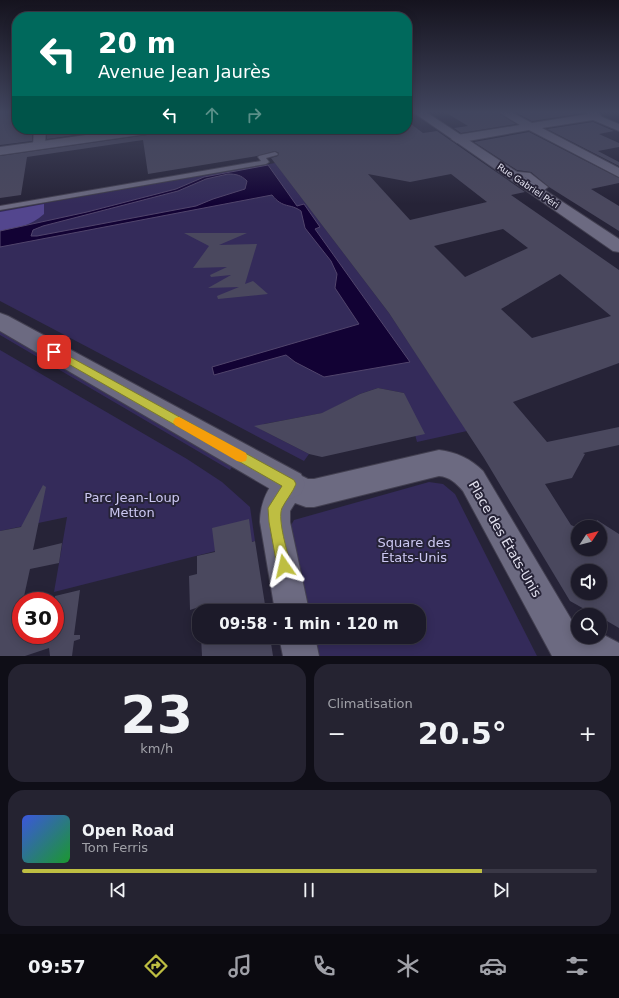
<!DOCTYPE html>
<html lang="fr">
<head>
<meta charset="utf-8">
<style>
	:root { --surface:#1c1a29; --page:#252331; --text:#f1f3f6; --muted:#a0a1a8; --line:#3a3846; --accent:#bebe42 }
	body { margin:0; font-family:"DejaVu Sans",sans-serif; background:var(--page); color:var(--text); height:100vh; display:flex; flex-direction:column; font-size:15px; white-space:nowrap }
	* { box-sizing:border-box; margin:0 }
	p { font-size:13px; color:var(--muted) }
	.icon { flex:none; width:22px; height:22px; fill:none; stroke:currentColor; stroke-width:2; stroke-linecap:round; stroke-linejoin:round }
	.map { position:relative; height:656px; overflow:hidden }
	.side { display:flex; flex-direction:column; gap:8px; padding:8px; background:#0f0e17; flex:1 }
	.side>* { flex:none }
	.hud { position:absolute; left:12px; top:12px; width:400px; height:122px; border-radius:16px; box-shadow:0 2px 10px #0003,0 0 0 1px var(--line); background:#00695c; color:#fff; overflow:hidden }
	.needle { width:26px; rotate:54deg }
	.controls { position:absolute; left:571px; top:520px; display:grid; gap:8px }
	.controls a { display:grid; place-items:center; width:36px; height:36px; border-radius:50%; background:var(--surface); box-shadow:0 2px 10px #0003,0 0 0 1px var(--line); font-size:20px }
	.speed { position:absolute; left:12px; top:592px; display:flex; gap:8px; font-size:20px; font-weight:700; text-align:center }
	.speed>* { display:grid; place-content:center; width:52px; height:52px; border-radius:50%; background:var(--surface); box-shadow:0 2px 10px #0003,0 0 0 1px var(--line); line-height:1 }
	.speed .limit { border:6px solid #d22; background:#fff; color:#111 }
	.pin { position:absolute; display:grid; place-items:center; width:34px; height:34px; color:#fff; margin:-17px; border-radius:8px; box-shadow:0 2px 6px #0006 }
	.me { position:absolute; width:44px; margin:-22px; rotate:349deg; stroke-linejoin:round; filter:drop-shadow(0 0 3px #0008) }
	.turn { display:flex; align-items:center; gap:14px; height:84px; padding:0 20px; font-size:18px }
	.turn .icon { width:52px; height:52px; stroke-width:2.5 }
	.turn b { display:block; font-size:28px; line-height:34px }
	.lanes { display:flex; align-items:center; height:38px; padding:0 20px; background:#0003; justify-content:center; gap:20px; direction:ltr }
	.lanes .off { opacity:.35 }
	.big { font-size:30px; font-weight:700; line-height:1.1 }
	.side .widget { flex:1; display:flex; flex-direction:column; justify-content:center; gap:6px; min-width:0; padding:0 14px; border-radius:16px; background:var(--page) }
	.side .dial { align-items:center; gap:0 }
	.dial b { font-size:52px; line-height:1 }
	.song { display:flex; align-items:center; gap:12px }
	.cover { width:48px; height:48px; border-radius:6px; background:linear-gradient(135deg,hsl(230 70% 55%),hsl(130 70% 35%)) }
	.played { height:4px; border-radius:2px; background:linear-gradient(90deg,var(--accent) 80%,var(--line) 80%) }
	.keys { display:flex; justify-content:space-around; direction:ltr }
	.heat { display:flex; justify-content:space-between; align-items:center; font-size:22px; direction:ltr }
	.side .tiles { flex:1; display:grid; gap:8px; grid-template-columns:1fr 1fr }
	.widget:last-child { grid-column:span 2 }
	.trip { position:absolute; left:192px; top:604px; width:234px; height:40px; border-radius:16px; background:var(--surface); box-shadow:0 2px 10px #0003,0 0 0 1px var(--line); font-weight:700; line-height:40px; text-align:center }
	.tabs { display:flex; height:64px; justify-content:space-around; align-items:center; background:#0b0a10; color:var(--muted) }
	.tabs .icon { width:28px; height:28px }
	.tabs .current { color:var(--accent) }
	.tabs b { font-size:18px; color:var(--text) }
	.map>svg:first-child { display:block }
	.green { fill:#342b5a }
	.forest { fill:#53468e }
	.water { fill:#120234; stroke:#51456c; fill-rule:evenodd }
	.building { fill:#4a485e; fill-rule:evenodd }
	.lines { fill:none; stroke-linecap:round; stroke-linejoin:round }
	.lane-casing { stroke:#423f50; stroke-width:2 }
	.street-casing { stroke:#423f50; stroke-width:2 }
	.secondary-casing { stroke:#423f50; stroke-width:2 }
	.lane { fill:#6c6a81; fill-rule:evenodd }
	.street { fill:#6c6a81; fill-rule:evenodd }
	.secondary { fill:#6c6a81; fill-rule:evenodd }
	.route { fill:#bebe42; stroke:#7c7c2b }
	.slow { fill:#f59e0b }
	.labels { text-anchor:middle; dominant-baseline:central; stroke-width:4; stroke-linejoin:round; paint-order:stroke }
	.far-street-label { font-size:9px; fill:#e3e2f0; stroke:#262337 }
	.near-park-label { font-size:13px; fill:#ccc8f2; stroke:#262337 }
	.near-street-label { font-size:13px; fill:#e3e2f0; stroke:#262337 }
</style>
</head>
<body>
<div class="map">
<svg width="619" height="656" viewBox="0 0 619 656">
	<rect width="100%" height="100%" fill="#262337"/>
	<!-- green -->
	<path class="green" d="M275 163 389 313 467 431 417 442 404 393 378 388 360 394 333 408V411L264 424 261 429 264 431 309 454 304 461 0 301V211Z
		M0 331 232 467 230 470 0 335Z
		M0 350 187 459 222 482 250 507 255 541 54 592 67 517 0 531Z
		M429 482 443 484 455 494 537 656H316L312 637H419V611H306L289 529 294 520Z"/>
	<!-- forest -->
	<path class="forest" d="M44 204V214C31 226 17 228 0 231V212Z"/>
	<!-- water -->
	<path class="water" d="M268 165 297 206 304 204 320 227 315 229 410 362 324 377 295 362 286 355 214 375 212 367 359 324 335 288 337 274 331 261 305 228 301 211C290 203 283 209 272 195L0 247V231L87 212 176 189 204 177ZM228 174C236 174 241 175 247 181L245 189 213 199 196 206 37 236H31L33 230 43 226 178 191 206 179Z"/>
	<!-- building -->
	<path class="building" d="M0 112H17V129H32V141L0 145Z
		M445 112H497L516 124 461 133 454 128 468 126Z
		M515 112H584L585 113 532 121Z
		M407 121 423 133 437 131 525 192 511 195 619 270V363L513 402 547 442 619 427V445L583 453 585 454 572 478 545 484 571 525 578 528V549H600V527H594L597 520 619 534V628L600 617V615H595L570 601 484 458 389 313 271 158 278 156 279 153 275 151 257 156 148 174 143 140 27 157 21 195 0 198V156L154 134 161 129H346L350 133 378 129H407ZM368 174 410 182 451 174 487 202 410 220ZM503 229 528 248 465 277 434 246ZM560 274 611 316 532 338 501 309ZM578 571H600V593H578Z
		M593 122 614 131 599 134 619 143V147L598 151 619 162V166L547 129Z
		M47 129H118L47 139Z
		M529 132 619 178V183L591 189 619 206V231L549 187 531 172 517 170 474 142Z
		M184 233H247L219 245 257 244 245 284 253 281 268 294 218 299 217 296 239 287 208 288 231 275 211 277 210 275 227 267 193 268 209 246Z
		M378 388 404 393 425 434 322 457 309 454 254 426 322 413 360 394Z
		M43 485 46 487 33 550 62 543 59 563 30 569 23 601H21V635H55V596L80 590 74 635H80V639L74 641 72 656H50L49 648 25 656H0V531L21 527Z
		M249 519 252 542 255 541 266 611H199V607L190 610 189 576 197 574V556L215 552 212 528Z
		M201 637H270L273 656H202Z"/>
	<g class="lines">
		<!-- lane casing -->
		<g class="lane-casing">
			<path id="lane" d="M275 152 278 154 277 155 266 158 269 162 266 164 0 210V206L261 161 258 157 259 156Z
				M508 171 530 173 548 187 539 194H533V190L539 187 525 177 506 174 504 173Z"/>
		</g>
		<!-- street casing -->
		<g class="street-casing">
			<path id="street" d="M498 112H511L532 123 588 114 587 112H598L602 117 619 124V131L593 120 542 128 619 168V177L529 130 457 143 451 139 457 135 520 125Z
				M34 129H46L45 145 43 148H35L33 145Z
				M439 450C456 452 471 459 483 471L571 619 578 623V637H600V633L619 643V656H552L463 491C456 483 450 477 439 476L314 507H306L295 503 290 511V522L309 611H275L260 522C260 502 270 478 290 470L308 479H314Z
				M279 637H315L319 656H283Z"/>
		</g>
		<!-- secondary casing -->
		<g class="secondary-casing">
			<path id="secondary" d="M413 112H426L619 239V252L613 251Z
				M129 129H160L154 133 0 155V147Z
				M0 313 8 316 301 474 305 484 301 494 290 499 279 494 0 331Z"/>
		</g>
		<!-- lane -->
		<use href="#lane" class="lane"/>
		<!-- street -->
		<use href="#street" class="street"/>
		<!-- secondary -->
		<use href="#secondary" class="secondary"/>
	</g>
	<!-- sky -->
	<linearGradient id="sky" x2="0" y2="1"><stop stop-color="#15131e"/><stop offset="0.55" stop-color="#41455e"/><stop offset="1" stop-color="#41455e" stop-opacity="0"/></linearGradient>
	<rect width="619" height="204" fill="url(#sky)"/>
	<!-- route -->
	<path class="route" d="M54 348 294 480 296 484C293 492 286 500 282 508 277 519 288 554 291 566L289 571 284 573 279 571 277 566 269 522 268 508 282 486 51 354 49 352Z"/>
	<!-- slow -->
	<path class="slow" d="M179 417 246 453 247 457 246 461 241 462 237 461 175 425 173 422 175 418Z"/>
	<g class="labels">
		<!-- far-street labels -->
		<g class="far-street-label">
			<text transform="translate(528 186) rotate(34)">Rue Gabriel Péri</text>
		</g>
		<!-- near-park labels -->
		<g class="near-park-label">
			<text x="132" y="497">Parc Jean-Loup<tspan x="132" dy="15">Metton</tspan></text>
			<text x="414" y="542">Square des<tspan x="414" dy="15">États-Unis</tspan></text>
		</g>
		<!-- near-street labels -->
		<g class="near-street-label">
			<text transform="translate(505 539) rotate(60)">Place des États-Unis</text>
		</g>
	</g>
</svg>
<div class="controls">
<a><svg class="needle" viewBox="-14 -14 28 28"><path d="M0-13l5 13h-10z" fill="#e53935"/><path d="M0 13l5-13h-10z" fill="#a0a1a8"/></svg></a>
<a><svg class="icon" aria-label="sound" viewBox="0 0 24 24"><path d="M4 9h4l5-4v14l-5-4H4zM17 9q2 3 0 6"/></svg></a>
<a><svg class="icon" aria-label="search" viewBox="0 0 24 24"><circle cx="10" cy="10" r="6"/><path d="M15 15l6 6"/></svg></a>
</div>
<div class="speed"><div class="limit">30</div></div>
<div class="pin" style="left:54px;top:352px;background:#d93025"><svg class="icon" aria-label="arrive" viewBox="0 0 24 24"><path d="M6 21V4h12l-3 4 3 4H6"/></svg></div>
<svg class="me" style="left:284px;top:566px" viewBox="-20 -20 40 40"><path d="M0-17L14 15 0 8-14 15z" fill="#bebe42" stroke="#fff" stroke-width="4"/></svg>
<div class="trip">09:58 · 1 min · 120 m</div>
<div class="hud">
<div class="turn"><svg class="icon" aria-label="left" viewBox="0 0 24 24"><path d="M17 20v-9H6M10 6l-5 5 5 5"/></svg><div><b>20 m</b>Avenue Jean Jaurès</div></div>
<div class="lanes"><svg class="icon" aria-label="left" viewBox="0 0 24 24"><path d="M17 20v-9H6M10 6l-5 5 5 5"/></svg><svg class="icon off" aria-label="ahead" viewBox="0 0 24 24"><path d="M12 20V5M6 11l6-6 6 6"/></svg><svg class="icon off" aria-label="right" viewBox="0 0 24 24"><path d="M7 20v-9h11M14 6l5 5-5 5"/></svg></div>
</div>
</div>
<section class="side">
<div class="tiles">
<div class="widget dial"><b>23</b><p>km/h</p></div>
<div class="widget"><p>Climatisation</p>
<div class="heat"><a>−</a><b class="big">20.5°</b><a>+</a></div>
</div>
<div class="widget">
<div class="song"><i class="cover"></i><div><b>Open Road</b><p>Tom Ferris</p></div></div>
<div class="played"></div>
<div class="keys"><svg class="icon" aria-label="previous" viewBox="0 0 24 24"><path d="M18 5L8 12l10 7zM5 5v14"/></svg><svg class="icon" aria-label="pause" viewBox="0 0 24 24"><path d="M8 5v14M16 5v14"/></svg><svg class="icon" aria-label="next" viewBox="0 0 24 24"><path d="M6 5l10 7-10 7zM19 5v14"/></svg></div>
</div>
</div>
</section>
<nav class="tabs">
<b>09:57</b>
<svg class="icon current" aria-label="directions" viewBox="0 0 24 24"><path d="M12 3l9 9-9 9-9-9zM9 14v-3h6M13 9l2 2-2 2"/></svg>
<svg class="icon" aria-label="music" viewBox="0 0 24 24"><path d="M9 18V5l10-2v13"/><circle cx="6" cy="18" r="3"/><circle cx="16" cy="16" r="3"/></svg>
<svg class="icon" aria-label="phone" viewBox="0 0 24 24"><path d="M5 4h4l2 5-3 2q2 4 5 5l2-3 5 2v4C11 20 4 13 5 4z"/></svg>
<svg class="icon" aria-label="climate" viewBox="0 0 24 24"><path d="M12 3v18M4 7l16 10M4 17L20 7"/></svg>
<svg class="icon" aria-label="car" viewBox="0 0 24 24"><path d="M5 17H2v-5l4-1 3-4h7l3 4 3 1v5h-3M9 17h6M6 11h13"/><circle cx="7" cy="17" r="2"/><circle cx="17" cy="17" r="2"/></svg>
<svg class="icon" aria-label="filters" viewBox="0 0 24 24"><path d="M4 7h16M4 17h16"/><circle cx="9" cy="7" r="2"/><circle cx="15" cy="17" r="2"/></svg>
</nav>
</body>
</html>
